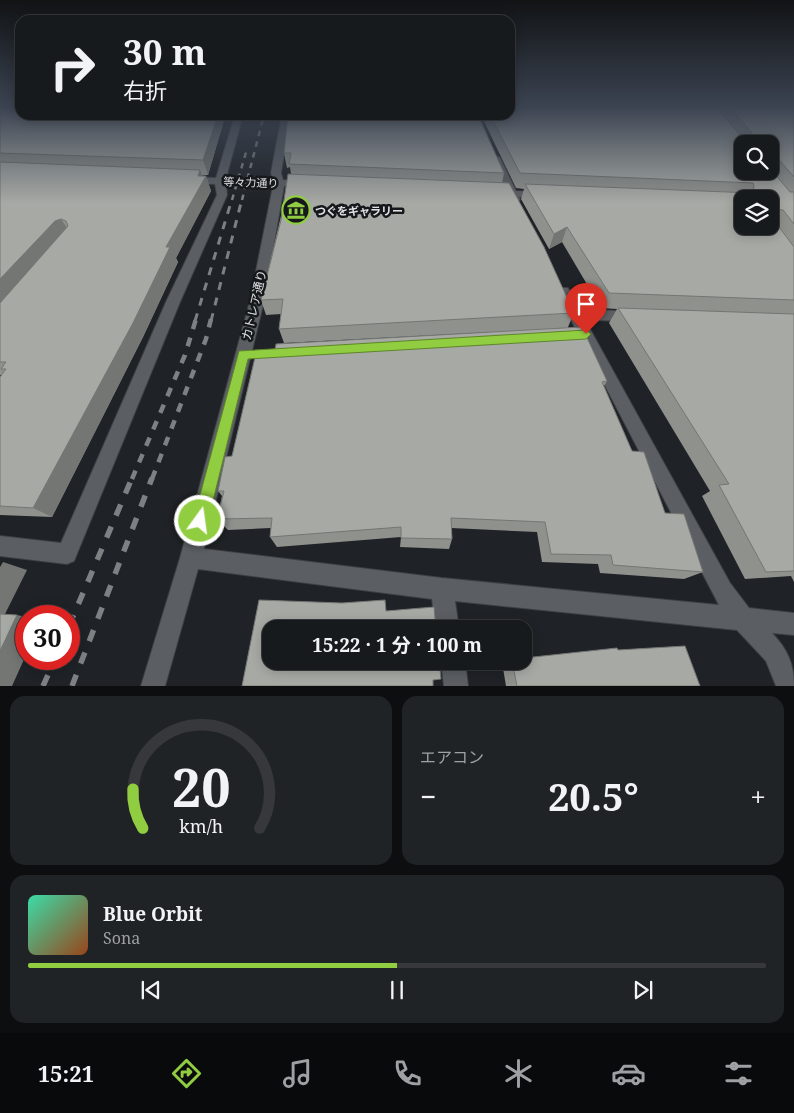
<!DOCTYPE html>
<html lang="ja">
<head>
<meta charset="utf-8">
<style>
	:root { --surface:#171a1c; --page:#202325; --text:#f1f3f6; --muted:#9ea1a3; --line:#36383b; --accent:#91cd40 }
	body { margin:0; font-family:"Noto Serif","Noto Sans JP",serif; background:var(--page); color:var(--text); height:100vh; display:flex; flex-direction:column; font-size:19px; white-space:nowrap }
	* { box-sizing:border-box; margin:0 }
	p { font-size:16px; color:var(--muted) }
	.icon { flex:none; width:28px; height:28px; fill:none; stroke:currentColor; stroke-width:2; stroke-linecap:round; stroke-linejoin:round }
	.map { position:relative; height:686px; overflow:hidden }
	.drawer { display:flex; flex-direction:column; gap:10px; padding:10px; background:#0d0e0f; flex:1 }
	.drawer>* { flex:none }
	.hud { position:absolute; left:15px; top:15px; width:500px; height:105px; border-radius:15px; box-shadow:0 2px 12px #0003,0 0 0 1px var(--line); background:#171a1c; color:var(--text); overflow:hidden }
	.buttons { position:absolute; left:734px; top:135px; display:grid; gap:10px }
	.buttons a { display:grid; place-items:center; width:45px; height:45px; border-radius:10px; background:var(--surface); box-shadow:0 2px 12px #0003,0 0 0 1px var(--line); font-size:25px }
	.speed { position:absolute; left:15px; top:605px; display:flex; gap:10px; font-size:25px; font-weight:700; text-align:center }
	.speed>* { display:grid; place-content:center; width:65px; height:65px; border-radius:50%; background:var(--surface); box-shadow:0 2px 12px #0003,0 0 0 1px var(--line); line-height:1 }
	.speed .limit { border:8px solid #d22; background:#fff; color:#111 }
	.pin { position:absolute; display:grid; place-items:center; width:42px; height:42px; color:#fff; margin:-51px -21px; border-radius:50% 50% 50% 0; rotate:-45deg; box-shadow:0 0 5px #0007 }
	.pin .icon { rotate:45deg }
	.me { position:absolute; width:55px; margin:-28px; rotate:14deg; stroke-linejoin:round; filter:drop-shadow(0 0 4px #0008) }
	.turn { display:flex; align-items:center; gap:18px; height:105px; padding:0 25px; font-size:22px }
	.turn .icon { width:65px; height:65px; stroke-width:2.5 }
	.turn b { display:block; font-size:35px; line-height:42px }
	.big { font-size:38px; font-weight:700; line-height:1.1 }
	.drawer .card { flex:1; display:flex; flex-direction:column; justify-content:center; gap:8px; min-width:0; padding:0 18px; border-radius:15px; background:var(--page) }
	.drawer .dial { align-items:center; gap:0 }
	.dial svg { height:130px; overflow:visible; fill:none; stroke:var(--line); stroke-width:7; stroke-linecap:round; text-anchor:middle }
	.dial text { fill:var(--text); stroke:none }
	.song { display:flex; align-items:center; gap:15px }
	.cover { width:60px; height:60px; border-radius:8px; background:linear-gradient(135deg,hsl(160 70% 55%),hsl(20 70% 35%)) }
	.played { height:5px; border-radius:2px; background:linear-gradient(90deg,var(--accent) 50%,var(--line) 50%) }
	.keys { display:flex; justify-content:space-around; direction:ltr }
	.heat { display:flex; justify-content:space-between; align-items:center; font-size:28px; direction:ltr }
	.drawer .tiles { flex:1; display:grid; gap:10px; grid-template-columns:1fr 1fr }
	.card:last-child { grid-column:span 2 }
	.trip { position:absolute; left:262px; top:620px; width:270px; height:50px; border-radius:15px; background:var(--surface); box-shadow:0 2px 12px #0003,0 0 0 1px var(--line); font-weight:700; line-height:50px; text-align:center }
	.tabs { display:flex; height:80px; justify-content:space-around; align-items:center; background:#090a0b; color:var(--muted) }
	.tabs .icon { width:35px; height:35px }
	.tabs .selected { color:var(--accent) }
	.tabs b { font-size:22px; color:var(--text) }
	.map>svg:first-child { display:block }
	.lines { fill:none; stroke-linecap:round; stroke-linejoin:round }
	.minor-casing { stroke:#3d4043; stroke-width:2 }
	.minor { fill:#5b5f63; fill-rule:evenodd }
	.rail-far3 { stroke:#7e8184; stroke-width:2.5; stroke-dasharray:5.5 5.5; stroke-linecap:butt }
	.rail-far2 { stroke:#7e8184; stroke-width:3; stroke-dasharray:8 8; stroke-linecap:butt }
	.rail-far1 { stroke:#7e8184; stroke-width:4.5; stroke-dasharray:9 9; stroke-linecap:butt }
	.rail { stroke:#7e8184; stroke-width:5.5; stroke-dasharray:12 12; stroke-linecap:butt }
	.wall { fill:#8f918d; fill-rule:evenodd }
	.shaded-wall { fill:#747673 }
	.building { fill:#a6a9a4; stroke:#747673 }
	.route { fill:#91cd40; stroke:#5e852a }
	.labels { text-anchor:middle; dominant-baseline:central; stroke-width:5; stroke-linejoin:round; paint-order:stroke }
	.far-street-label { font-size:11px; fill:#e1e3e6; stroke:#16191c }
	.far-poi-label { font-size:11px; font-weight:bold; fill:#e1e3e6; stroke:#16191c; text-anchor:start }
	.street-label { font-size:12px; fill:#e1e3e6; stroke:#16191c }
</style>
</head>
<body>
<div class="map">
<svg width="794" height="686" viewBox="0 0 794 686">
	<rect width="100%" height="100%" fill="#1f2226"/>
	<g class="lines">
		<!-- minor casing -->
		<g class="minor-casing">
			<path id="minor" d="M235 115H243L226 178 273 180 271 173 282 115H290L281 173 283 180 306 181 311 184 306 187 284 186 264 301 204 549 442 578 719 605 556 291 558 288H568L580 309 638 312 640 316 638 320 633 321 585 320 730 583 749 608 794 613V635L772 633C787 649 794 663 794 686H776L766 661 737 630 455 601 459 629H436L432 599 198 569 165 686H141L180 558 250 301 273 186 226 184 227 195 180 302 74 561 67 564 0 556V536L61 543 166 302 217 195 215 184 189 183 184 180 189 177 216 178Z
				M495 155 500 158 516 191 543 192 547 193 548 195 547 197H519L520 200 515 203 511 202 508 197 492 195 491 193 492 191 505 190 490 158Z
				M441 661H465L468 686H444Z"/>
		</g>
		<!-- minor -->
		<use href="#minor" class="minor"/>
		<!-- rail-far3 -->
		<path class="rail-far3" d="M232 200 247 149
			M242 200 264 115"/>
		<!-- rail-far2 -->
		<path class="rail-far2" d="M195 321 232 199
			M211 321 242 199"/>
		<!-- rail-far1 -->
		<path class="rail-far1" d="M132 479 185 355 196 319
			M152 479 206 339 211 319"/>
		<!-- rail -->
		<path class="rail" d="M69 626 132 478
			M43 686 55 659
			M72 686 152 478"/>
	</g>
	<!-- wall -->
	<path class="wall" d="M0 107 20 115H228L227 117H225L208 175H202L203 176H206L211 191 176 258 178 262 143 337 52 517 0 515V377L2 375H0Z
		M510 107H794V582L791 576 745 579 702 496 710 491 609 323 617 309 601 308 562 242 549 249 521 199 524 189 516 188 481 115H510ZM770 144V171H742ZM742 199H770V226Z
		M288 115 504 173 502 183 574 313 568 327 607 381 604 386 632 451 665 513 703 572 684 579 600 573 598 564 542 562 537 532 451 528 452 539 449 549 400 547 401 537 277 547 270 537 271 528 228 530 217 519 222 496 218 491 275 352 492 332 284 343 279 329 281 314 266 315 261 300 291 174 290 167 287 168 284 153Z
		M618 650 700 686H506L502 662 504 661H524Z"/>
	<!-- shaded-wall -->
	<path class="shaded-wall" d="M218 115H225V117L208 175 203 160Z
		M200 170 204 180 206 176 211 191 176 258 178 262 143 337 52 517 33 508 166 247 198 176Z
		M61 219 71 234 0 310V279L55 221Z
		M567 227 562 242 549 249 554 234Z
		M3 562 27 570 3 618 0 617V567Z
		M17 615 26 617V655L12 686H0V651Z"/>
	<!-- building -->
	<path class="building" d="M0 107H20V115H218L203 160 0 153Z
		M510 107H716L747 143 751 144H742V171H770V168L790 192H794V224L783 210 770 209V199H742V226H770V215L794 247V300L609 293 567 227 554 234 525 184 753 193 754 185 753 183 520 173 490 115H510Z
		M729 107H794V177L775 155H770V144H752V133Z
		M288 115H478L504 173 289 164 291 153H284Z
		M0 162 200 170 198 176H206L166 247H170L133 323 33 508 0 506V377L6 369H1L6 362H0V303L68 226 66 221 61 219 55 221 0 279Z
		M288 174 509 183 544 247 574 313 279 329 283 299 261 300 281 220Z
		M618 308 794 314V571L766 572 719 485 729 484Z
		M582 327 607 381 602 382 632 451 644 452 665 513 684 514 703 572 613 565 611 555 551 554 545 522 451 518 452 539 401 538V527L270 537 272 518 217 519 224 491H218L225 457 232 456 256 353 275 352 276 344Z
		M259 600 342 603 385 600 386 611 434 607 436 629H271V661H439L441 679 433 680V686H242Z
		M0 614 17 615 0 651Z
		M685 646 700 686H517L512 661H524V658L617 648 618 650Z"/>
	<!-- sky -->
	<linearGradient id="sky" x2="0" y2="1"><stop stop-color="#111315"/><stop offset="0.53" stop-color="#3c4452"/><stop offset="1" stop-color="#3c4452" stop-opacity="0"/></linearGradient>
	<rect width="794" height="203" fill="url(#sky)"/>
	<!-- route -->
	<path class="route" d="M586 330 591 334 586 339 248 359 208 521 205 526 200 529 195 526 193 521 239 351Z"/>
	<!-- icons -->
	<defs>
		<g id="museum-ring" transform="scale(1.4375)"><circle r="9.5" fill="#16191c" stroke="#91cd40" stroke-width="1.5"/><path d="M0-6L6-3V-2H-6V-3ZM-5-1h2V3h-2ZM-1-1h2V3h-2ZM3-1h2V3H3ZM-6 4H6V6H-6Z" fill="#91cd40"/></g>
	</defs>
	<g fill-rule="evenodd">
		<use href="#museum-ring" x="296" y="210"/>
	</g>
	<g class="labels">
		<!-- far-street labels -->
		<g class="far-street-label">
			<text transform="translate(251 182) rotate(2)">等々力通り</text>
		</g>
		<!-- far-poi labels -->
		<g class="far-poi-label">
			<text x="315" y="210">つぐをギャラリー</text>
		</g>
		<!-- street labels -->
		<g class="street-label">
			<text transform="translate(254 305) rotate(-77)">カトレア通り</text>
		</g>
	</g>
</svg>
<div class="buttons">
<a><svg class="icon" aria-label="search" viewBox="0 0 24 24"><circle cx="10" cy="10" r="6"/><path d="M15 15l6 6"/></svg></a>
<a><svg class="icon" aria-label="layers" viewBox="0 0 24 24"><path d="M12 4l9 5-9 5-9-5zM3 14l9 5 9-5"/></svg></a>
</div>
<div class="speed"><div class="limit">30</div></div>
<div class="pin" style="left:586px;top:334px;background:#d93025"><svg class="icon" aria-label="arrive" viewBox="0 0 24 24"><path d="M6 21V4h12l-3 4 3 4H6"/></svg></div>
<svg class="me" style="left:200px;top:521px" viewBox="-20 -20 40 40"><circle r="17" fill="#91cd40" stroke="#fff" stroke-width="3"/><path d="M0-11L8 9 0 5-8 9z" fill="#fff"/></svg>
<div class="trip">15:22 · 1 分 · 100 m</div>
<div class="hud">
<div class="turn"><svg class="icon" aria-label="right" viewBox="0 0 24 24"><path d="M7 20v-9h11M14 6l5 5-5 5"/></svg><div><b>30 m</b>右折</div></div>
</div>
</div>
<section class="drawer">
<div class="tiles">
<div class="card dial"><svg viewBox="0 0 100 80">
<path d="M14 69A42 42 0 1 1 86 69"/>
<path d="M14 69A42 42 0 0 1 8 45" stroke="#91cd40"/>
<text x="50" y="56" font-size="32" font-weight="700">20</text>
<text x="50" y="72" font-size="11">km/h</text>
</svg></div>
<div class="card"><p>エアコン</p>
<div class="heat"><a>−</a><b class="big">20.5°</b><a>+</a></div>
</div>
<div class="card">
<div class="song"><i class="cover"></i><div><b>Blue Orbit</b><p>Sona</p></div></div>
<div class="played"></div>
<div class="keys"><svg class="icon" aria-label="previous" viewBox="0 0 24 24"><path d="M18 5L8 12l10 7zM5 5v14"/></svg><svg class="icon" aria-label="pause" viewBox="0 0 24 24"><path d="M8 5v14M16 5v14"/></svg><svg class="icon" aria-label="next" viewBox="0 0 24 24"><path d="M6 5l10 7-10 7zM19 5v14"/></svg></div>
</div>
</div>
</section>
<nav class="tabs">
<b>15:21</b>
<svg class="icon selected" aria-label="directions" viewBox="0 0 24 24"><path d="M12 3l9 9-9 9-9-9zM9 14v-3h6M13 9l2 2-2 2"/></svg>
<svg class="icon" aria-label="music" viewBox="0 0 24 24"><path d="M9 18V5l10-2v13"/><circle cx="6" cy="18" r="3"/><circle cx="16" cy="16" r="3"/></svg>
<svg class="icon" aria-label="phone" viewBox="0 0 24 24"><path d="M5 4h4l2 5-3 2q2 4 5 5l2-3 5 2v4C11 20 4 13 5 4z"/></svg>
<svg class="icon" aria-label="climate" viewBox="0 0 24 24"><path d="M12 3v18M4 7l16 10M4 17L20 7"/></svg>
<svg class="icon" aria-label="car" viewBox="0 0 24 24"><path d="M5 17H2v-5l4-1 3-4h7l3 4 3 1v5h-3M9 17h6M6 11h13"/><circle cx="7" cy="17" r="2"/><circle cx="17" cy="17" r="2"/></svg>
<svg class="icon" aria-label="filters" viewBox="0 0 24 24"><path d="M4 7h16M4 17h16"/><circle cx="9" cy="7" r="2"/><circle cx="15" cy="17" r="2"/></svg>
</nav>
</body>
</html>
